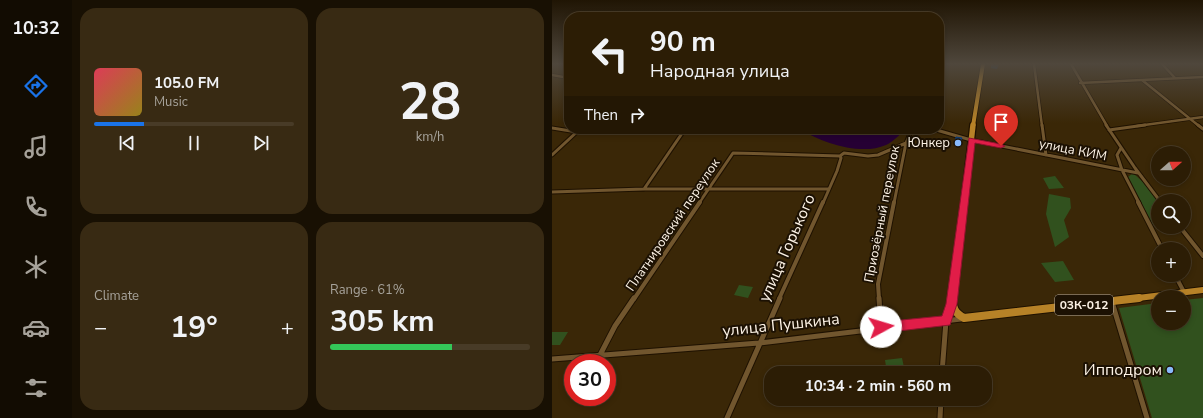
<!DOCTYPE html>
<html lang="en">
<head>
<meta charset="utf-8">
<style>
	:root { --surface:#2c1d05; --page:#382a13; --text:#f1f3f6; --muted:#a6a29a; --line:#483b27; --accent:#1a73e8 }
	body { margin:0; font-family:"Nunito Sans",sans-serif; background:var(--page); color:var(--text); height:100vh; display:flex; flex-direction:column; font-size:15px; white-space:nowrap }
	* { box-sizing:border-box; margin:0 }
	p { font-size:13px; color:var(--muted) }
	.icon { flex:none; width:22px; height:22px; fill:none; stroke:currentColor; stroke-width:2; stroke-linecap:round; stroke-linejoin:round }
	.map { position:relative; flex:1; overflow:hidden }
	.drawer { display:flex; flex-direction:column; gap:8px; padding:8px; background:#181003; width:480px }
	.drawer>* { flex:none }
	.banner { position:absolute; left:12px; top:12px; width:380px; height:122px; border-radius:16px; box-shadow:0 2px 6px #0003,0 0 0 1px var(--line); background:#2c1d05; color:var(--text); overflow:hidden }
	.needle { width:26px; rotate:69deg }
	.fabs { position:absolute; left:599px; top:146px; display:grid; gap:8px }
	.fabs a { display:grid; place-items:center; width:40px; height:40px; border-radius:50%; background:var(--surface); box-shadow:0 2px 6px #0003,0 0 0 1px var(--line); font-size:20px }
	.speed { position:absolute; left:12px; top:354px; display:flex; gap:8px; font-size:20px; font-weight:700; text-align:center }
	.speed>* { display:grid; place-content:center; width:52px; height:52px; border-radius:50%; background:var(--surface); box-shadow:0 2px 6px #0003,0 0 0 1px var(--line); line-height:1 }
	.speed .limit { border:6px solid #d22; background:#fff; color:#111 }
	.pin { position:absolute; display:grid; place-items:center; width:34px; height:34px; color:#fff; margin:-41px -17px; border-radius:50% 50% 50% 0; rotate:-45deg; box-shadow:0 0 4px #0007 }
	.pin .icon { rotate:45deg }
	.me { position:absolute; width:44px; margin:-22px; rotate:84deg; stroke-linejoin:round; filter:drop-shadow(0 0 3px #0008) }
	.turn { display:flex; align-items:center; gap:14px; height:84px; padding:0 20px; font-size:18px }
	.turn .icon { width:52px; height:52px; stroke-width:2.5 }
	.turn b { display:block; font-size:28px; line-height:34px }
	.then { display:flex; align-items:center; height:38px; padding:0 20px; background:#0003; gap:8px; font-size:15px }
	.big { font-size:30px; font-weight:700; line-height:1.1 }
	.drawer .widget { flex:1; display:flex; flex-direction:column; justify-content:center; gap:6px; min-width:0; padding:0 14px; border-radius:16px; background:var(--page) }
	.drawer .dial { align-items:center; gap:0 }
	.dial b { font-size:52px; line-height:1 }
	.song { display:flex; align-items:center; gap:12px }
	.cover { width:48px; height:48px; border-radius:6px; background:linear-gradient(135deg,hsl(350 70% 55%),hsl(50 70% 35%)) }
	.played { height:4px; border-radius:2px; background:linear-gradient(90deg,var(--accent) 25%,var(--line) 25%) }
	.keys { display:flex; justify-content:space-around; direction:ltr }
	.heat { display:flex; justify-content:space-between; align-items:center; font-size:22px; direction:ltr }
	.charge { height:6px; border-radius:3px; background:linear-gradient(90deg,#34c759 61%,var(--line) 0) }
	.drawer .tiles { flex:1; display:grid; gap:8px; grid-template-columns:repeat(2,1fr) }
	.trip { position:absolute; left:212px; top:366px; width:228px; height:40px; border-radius:16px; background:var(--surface); box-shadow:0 2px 6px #0003,0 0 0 1px var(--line); font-weight:700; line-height:40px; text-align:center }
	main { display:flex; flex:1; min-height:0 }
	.tab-bar { display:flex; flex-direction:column; width:72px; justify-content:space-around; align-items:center; background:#120c02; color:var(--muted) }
	.tab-bar .icon { width:28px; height:28px }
	.tab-bar .active { color:var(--accent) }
	.tab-bar b { font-size:18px; color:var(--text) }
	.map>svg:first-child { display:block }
	.green { fill:#31511e }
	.water { fill:#260034 }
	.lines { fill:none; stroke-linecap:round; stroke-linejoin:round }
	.minor-far3-casing { stroke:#1e1100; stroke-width:4 }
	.minor-far2-casing { stroke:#1e1100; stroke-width:5 }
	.minor-far1-casing { stroke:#1e1100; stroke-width:6 }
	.minor-casing { stroke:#1e1100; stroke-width:7 }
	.primary-far3-casing { stroke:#1e1100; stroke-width:5.5 }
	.primary-far2-casing { stroke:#1e1100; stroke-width:8 }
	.primary-far1-casing { stroke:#1e1100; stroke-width:8 }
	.primary-casing { stroke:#1e1100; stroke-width:10 }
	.minor-far3 { stroke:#71562e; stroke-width:2.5 }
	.minor-far2 { stroke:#71562e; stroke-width:3 }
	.minor-far1 { stroke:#71562e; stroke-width:4 }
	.minor { stroke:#71562e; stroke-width:5 }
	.primary-far3 { stroke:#b78227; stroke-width:4 }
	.primary-far2 { stroke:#b78227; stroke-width:5.5 }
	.primary-far1 { stroke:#b78227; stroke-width:6 }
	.primary { stroke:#b78227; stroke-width:8 }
	.wall { fill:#12447e }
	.building { fill:#154f93; stroke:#0f3767 }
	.route { fill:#e11d48; stroke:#92132f }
	.poi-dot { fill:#88bafc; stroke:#1c1103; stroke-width:1.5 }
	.labels { text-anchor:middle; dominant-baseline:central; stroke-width:4; stroke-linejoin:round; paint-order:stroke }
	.shield { fill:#1c1103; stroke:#baafa2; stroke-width:1 }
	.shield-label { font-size:12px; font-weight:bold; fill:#fdf3e6 }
	.poi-label { font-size:13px; fill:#fdf3e6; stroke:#1c1103; text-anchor:end }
	.street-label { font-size:13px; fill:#fdf3e6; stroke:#1c1103 }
	.near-street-label { font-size:16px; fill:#fdf3e6; stroke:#1c1103 }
	.near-poi-label { font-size:16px; fill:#fdf3e6; stroke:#1c1103; text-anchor:end }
</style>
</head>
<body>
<main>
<nav class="tab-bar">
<b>10:32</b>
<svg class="icon active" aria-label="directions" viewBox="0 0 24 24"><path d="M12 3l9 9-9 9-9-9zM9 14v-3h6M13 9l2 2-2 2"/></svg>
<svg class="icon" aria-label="music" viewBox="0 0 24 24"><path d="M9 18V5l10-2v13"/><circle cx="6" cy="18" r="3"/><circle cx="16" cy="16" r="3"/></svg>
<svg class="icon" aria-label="phone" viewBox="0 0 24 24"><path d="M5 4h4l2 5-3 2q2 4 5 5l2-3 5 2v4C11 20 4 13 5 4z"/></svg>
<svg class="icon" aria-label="climate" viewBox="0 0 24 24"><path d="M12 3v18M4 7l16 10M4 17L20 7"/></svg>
<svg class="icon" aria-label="car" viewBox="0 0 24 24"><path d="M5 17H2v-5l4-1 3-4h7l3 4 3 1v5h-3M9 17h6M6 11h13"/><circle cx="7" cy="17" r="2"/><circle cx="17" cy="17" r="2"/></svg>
<svg class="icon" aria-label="filters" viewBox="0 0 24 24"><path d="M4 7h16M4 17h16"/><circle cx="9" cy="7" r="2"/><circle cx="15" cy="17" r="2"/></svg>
</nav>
<section class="drawer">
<div class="tiles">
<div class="widget">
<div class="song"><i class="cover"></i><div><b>105.0 FM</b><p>Music</p></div></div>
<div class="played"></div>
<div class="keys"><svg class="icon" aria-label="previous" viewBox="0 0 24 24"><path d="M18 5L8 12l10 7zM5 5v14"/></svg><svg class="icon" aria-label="pause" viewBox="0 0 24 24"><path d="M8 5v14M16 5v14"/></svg><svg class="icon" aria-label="next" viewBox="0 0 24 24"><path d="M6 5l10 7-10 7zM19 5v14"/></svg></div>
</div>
<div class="widget dial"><b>28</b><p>km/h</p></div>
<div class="widget"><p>Climate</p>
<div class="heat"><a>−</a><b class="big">19°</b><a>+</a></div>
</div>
<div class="widget"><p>Range · 61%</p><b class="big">305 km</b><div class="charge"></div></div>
</div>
</section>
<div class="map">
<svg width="651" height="418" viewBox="0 0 651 418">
	<rect width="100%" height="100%" fill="#3a2707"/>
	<!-- green -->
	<path class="green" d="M581 173 591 182 606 201V225H601L576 177Z
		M503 176 512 188 497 189 491 178Z
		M497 194 518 198 519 208 512 220 517 237 503 247 494 214Z
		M511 261 522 280 503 282 489 263Z
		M187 285 201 287 196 298 182 295Z
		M651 298V418H600L567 308 606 303V323H632V300Z
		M0 332H16L8 345H0Z
		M350 358 353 372 335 373 333 360Z"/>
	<!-- water -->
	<path class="water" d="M248 129H353V130C347 135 341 142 334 145 309 156 270 143 248 129Z"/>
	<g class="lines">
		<!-- minor-far3 casing -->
		<g class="minor-far3-casing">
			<path id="minor-far3" d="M482 64 490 126
				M519 64 555 126
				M610 64 623 78
				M0 75 17 78
				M590 80 647 126
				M528 83 651 77
				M585 126 651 117"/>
		</g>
		<!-- minor-far2 casing -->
		<g class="minor-far2-casing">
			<path id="minor-far2" d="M490 125 494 155
				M554 125 583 168 608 201
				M646 125 651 129
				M0 128 25 132
				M381 129 419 140 586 173
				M557 130 593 125
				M569 148 565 155 570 170 587 203
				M0 155 28 129
				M92 189 133 129
				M0 192 92 189H276
				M147 203 181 153 288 156 292 153 316 156 326 155 354 143
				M271 203 285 171 289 158 288 156
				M342 203 354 143 360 129"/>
		</g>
		<!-- minor-far1 casing -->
		<g class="minor-far1-casing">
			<path id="minor-far1" d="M586 202 610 249
				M628 227 651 256
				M623 275 632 292
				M82 299 148 202
				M227 299 271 202
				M327 299 326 284 342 202"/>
		</g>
		<!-- minor casing -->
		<g class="minor-casing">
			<path id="minor" d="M327 298 329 327
				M560 302 595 418
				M48 355 63 326 82 298
				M0 359 207 343 409 319
				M390 373 394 321 399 305
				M175 418 228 298
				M388 418 389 399"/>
		</g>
		<!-- primary-far3 casing -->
		<g class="primary-far3-casing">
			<path id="primary-far3" d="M421 126 431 64"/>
		</g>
		<!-- primary-far2 casing -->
		<g class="primary-far2-casing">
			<path id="primary-far2" d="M412 203 421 125"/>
		</g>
		<!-- primary-far1 casing -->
		<g class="primary-far1-casing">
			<path id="primary-far1" d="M401 299 412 202
				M578 299 651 290"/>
		</g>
		<!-- primary casing -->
		<g class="primary-casing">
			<path id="primary" d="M401 298C400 308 403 313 412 318L587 298"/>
		</g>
		<!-- minor-far3 -->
		<use href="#minor-far3" class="minor-far3"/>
		<!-- minor-far2 -->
		<use href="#minor-far2" class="minor-far2"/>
		<!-- minor-far1 -->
		<use href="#minor-far1" class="minor-far1"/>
		<!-- minor -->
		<use href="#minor" class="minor"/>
		<!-- primary-far3 -->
		<use href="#primary-far3" class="primary-far3"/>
		<!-- primary-far2 -->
		<use href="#primary-far2" class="primary-far2"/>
		<!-- primary-far1 -->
		<use href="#primary-far1" class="primary-far1"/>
		<!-- primary -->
		<use href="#primary" class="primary"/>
	</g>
	<!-- wall -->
	<path class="wall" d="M439 64H447L445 69 439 68Z
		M404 137 410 138 408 146 402 145Z"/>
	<!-- building -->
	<path class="building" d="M404 137 410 138 408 143 403 142Z"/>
	<!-- sky -->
	<linearGradient id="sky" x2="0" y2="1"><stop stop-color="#201504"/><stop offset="0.52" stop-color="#4f473c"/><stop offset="1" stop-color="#4f473c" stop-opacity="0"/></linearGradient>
	<rect width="651" height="123" fill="url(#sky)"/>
	<!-- route -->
	<path class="route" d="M417 138 449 144 453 146 449 148 423 143 405 304 398 325 329 333 325 331 323 327 325 323 329 322 390 316 394 304Z"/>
	<!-- markers -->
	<g class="poi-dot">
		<circle cx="406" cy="143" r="4"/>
		<circle cx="618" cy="370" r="4"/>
	</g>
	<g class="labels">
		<!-- shield labels -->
		<rect class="shield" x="503" y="295" width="58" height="20" rx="3"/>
		<g class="shield-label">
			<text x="532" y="305">03К-012</text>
		</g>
		<!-- poi labels -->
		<g class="poi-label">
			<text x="398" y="143">Юнкер</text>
		</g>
		<!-- street labels -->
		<g class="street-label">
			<text transform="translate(521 150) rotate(11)">улица КИМ</text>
			<text transform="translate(330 214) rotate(-79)">Приозёрный переулок</text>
			<text transform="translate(121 225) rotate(-56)">Платнировский переулок</text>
		</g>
		<!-- near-street labels -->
		<g class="near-street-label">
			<text transform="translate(235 248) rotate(-66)">улица Горького</text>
			<text transform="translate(229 325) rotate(-6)">улица Пушкина</text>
		</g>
		<!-- near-poi labels -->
		<g class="near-poi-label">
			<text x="610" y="370">Ипподром</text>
		</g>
	</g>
</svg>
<div class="fabs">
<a><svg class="needle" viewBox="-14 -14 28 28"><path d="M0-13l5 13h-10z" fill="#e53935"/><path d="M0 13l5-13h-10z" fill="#a6a29a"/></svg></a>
<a><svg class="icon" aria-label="search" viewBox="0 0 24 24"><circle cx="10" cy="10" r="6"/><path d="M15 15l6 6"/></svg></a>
<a>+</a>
<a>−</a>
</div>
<div class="speed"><div class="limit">30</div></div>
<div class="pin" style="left:449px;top:146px;background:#d93025"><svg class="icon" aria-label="arrive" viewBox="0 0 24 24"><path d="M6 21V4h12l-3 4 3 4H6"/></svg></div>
<svg class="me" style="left:329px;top:327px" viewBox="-20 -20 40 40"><circle r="19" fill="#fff"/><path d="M0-13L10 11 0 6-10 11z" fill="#e11d48"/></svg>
<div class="trip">10:34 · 2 min · 560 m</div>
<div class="banner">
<div class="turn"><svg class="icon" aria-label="left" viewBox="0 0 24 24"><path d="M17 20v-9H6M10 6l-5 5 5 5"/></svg><div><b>90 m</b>Народная улица</div></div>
<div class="then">Then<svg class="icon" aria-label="right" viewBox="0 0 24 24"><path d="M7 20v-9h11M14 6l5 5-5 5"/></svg></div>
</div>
</div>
</main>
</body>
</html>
